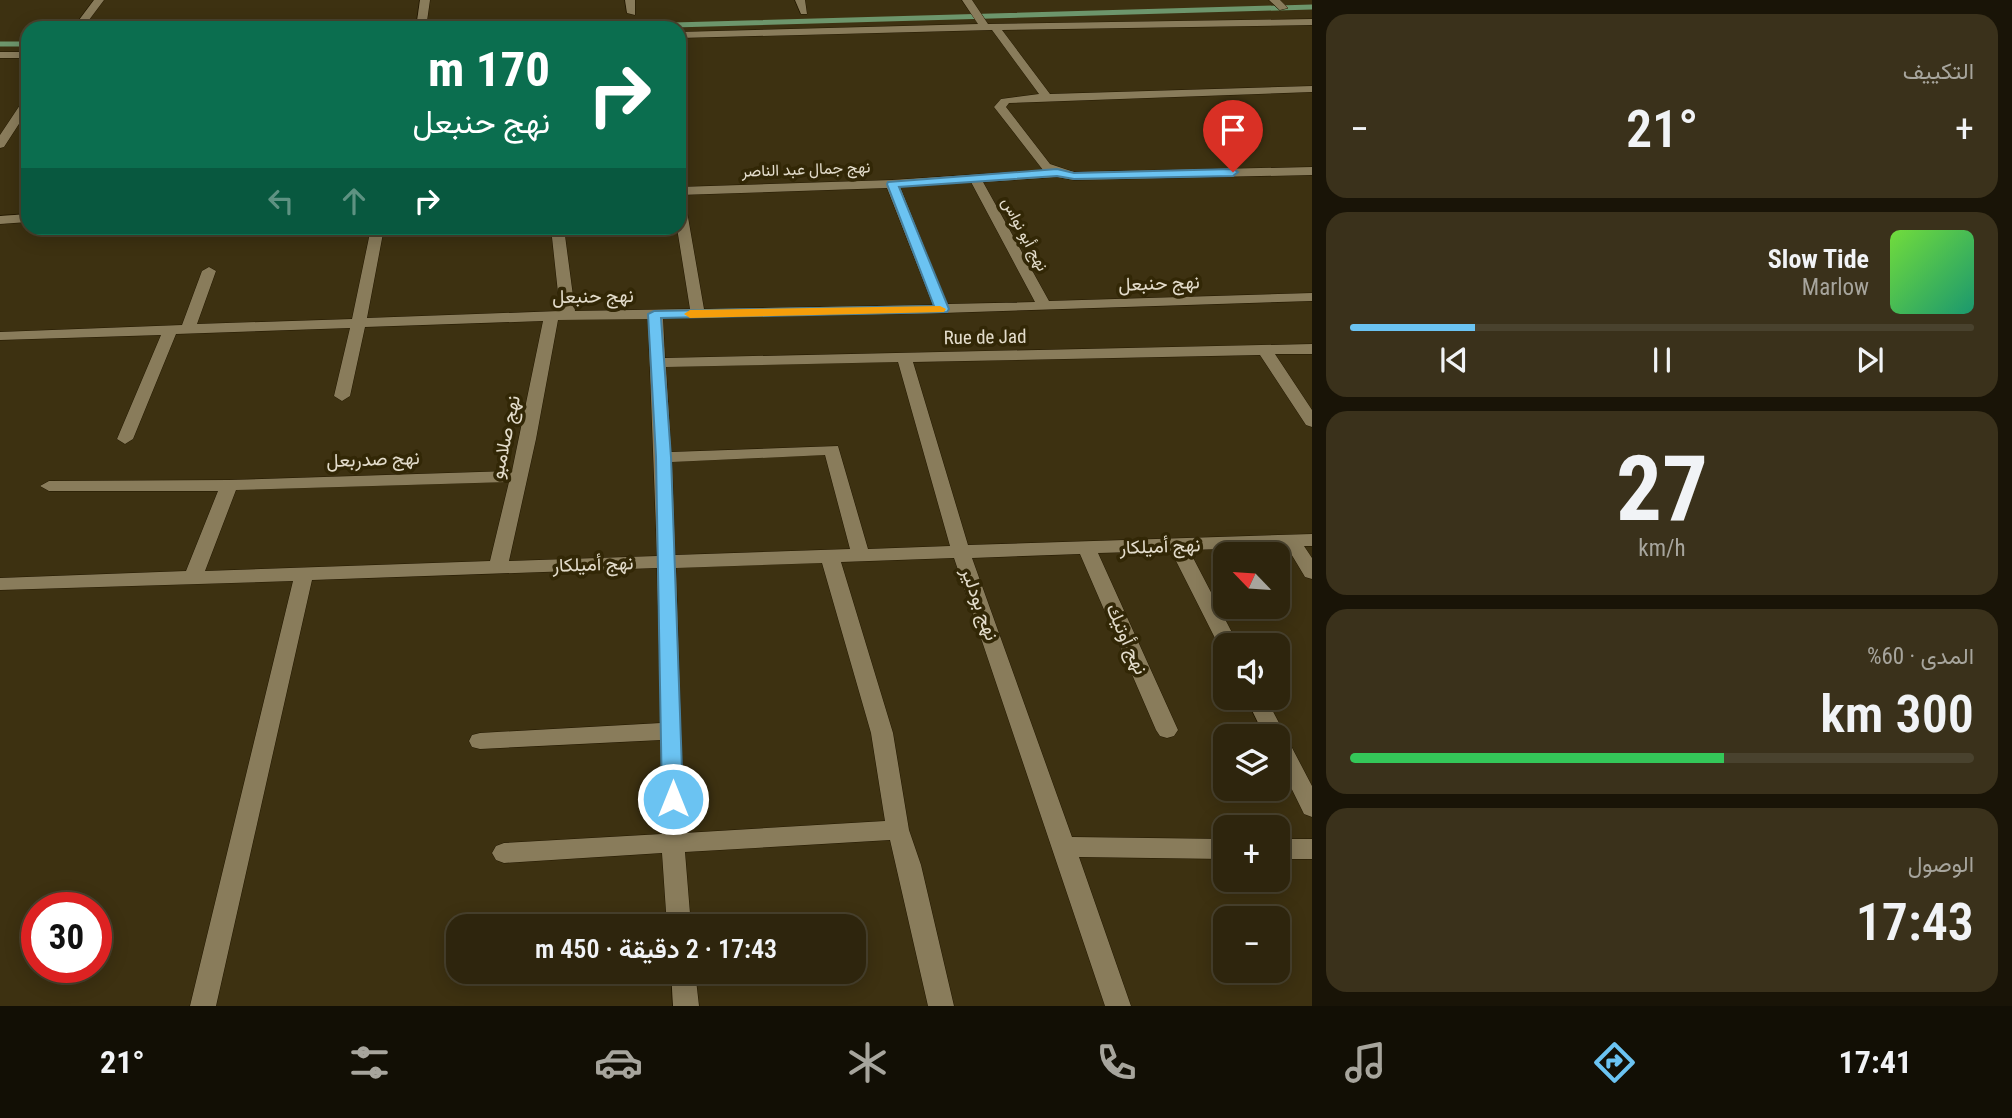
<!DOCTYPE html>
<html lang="ar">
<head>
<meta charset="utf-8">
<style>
	:root { --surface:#2e250d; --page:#3a311b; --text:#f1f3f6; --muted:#a7a59d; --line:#49422e; --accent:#6bc3f2 }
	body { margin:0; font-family:"Roboto Condensed",Vazirmatn,sans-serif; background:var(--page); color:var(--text); direction:rtl; height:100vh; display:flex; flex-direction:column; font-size:26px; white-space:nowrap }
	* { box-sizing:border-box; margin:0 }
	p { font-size:23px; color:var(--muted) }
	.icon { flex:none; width:38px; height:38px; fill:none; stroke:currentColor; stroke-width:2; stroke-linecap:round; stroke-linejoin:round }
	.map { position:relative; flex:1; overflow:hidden; direction:ltr }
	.side { display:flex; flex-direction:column; gap:14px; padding:14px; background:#191407; width:700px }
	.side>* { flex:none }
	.guide { position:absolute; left:21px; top:21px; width:665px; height:214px; border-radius:21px; box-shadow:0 4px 18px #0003,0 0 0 2px var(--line); direction:rtl; background:#0b6e4f; color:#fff; overflow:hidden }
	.needle { width:46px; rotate:295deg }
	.controls { position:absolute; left:1213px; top:542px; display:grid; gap:14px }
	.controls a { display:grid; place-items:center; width:77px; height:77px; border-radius:14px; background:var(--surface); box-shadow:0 4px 18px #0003,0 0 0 2px var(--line); font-size:35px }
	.speed { position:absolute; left:21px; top:892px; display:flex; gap:14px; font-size:35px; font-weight:700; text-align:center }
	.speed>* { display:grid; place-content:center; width:91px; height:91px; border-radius:50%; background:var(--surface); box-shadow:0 4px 18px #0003,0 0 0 2px var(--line); line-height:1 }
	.speed .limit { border:10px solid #d22; background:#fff; color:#111 }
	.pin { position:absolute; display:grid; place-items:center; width:60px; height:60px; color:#fff; margin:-72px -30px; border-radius:50% 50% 50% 0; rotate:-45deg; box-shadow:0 0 7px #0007 }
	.pin .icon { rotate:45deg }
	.me { position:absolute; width:77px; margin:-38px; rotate:0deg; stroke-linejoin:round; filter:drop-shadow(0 0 5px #0008) }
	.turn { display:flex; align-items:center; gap:24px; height:147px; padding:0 21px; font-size:32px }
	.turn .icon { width:91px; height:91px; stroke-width:2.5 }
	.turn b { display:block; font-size:49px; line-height:60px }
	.lanes { display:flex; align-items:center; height:66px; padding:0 21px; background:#0003; justify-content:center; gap:35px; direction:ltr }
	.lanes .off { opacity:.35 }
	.big { font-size:52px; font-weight:600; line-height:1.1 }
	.side .widget { flex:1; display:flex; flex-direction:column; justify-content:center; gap:10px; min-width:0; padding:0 24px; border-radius:21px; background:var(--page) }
	.side .dial { align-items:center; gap:0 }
	.dial b { font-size:91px; line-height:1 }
	.song { display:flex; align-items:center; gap:21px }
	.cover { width:84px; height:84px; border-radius:10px; background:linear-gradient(135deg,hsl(100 70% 55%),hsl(160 70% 35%)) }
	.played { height:7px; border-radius:4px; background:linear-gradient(90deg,var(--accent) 20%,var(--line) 20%) }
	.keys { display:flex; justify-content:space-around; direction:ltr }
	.heat { display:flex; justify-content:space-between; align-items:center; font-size:38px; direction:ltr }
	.charge { height:10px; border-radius:5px; background:linear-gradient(90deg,#34c759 60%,var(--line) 0) }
	.trip { position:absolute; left:446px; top:914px; width:420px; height:70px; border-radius:21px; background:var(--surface); box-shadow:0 4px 18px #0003,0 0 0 2px var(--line); font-weight:600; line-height:70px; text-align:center; direction:rtl }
	.tab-bar { display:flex; height:112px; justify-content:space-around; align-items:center; background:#120f05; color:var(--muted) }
	.tab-bar .icon { width:49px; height:49px }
	.tab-bar .selected { color:var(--accent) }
	.tab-bar b { font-size:32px; color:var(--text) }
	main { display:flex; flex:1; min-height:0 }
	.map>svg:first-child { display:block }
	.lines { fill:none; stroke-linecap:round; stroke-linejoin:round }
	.stream { stroke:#6d966c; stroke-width:5 }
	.minor-casing { stroke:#231800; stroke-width:1 }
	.minor { fill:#897c5b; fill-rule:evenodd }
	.route { fill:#6bc3f2; stroke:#467f9d; stroke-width:2 }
	.slow { fill:#f59e0b }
	.labels { text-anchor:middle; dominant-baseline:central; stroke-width:7; stroke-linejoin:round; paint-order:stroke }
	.far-street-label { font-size:16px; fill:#e3dccb; stroke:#322706 }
	.street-label { font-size:19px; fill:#e3dccb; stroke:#322706 }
</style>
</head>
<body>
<main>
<section class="side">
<div class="widget"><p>التكييف</p>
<div class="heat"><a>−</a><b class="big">21°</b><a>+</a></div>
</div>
<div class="widget">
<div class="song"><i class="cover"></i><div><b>Slow Tide</b><p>Marlow</p></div></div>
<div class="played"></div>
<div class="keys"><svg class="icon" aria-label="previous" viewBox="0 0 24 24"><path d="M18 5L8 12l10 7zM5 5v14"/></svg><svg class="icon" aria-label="pause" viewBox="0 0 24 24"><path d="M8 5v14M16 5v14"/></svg><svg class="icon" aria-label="next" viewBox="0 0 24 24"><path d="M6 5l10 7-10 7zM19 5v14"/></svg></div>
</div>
<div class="widget dial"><b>27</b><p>km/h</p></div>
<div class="widget"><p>المدى · 60%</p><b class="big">300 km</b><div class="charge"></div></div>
<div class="widget"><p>الوصول</p><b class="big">17:43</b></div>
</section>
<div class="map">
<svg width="1312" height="1006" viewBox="0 0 1312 1006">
	<rect width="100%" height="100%" fill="#3d3111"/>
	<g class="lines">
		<!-- stream -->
		<path class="stream" d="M564 28 1312 7
			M0 44H28"/>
		<!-- minor casing -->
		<g class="minor-casing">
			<path id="minor" d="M94 0H104L83 28H73Z
				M420 0H430L426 28H416Z
				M625 0H635V15L627 13Z
				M795 0H805L807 14H801Z
				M962 0H972L988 24 1312 19V25L1002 30 1050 94 1312 86V92L1009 103 1006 107 1050 164 1074 172 1312 167V175L1074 180 1057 177 983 182 1049 301 1312 293V301L942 313 663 318 665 358 1312 344V354H1275L1312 410V427L1306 425 1260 355 913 362 968 545 1312 534V546H1304L1312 558V579L1305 577 1287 547 1189 550 1239 646H1225V652L1219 646 1171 551 1098 553 1178 730 1174 736 1167 738 1160 736 1156 730 1080 554 972 558 1072 837 1225 839V859L1079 857 1131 1006H1105L954 558 841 562 893 733 909 830 921 865 954 1006H928L890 840 685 852 691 926H667L662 853 504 863 496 860 492 853 496 846 504 843 662 834 661 740 480 749 472 747 469 741 472 735 480 733 661 723 657 568 312 580 216 1006H190L293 581 0 590V578L186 571 218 491H49L40 486 49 481 229 480 512 471 543 321 365 327 350 396 342 401 334 396 350 328 176 334 133 439 125 444 117 439 161 335 0 340V332L182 325 202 271 209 267 216 271 197 324 352 319 371 228H384L367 318 560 311 551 228H564L575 311 690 309 677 228 679 196 685 200 704 309 933 305 887 188 679 195V187L892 180 1043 170 994 107 1001 99 1039 94 992 30 679 38V32L978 24ZM971 182 1035 302 947 304 900 187ZM648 319 657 556 509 561 536 439 558 320ZM898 362 950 546 868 549 838 446 671 452 666 367ZM825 455 850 549 675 555 672 462ZM509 482 490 561 205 571 236 490ZM822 563 871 733 885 821 684 833 676 568Z
				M1269 0H1280L1288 8 1280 10Z
				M0 52H28V58H0Z
				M28 98V110L4 147 0 148V135L24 99Z
				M28 214V222L0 224V216Z
				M428 228H471L464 232 433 234 428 233Z
				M1246 698H1266L1312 786V817L1304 814 1278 761V737H1265Z
				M1278 839H1312V859H1278Z
				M671 971H695L699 1006H673Z"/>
		</g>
		<!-- minor -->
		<use href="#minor" class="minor"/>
	</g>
	<!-- route -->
	<path class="route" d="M1057 169 1074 173 1233 169 1238 172 1233 176 1074 179 1057 176 899 187 949 309 947 312 661 318 671 457 683 799 680 805 673 807 665 805 662 799 656 457 648 314 654 311 934 306 887 184 888 182Z"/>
	<!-- slow -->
	<path class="slow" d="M940 306 946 309 944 312 690 318 684 314 690 310Z"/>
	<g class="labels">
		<!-- far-street labels -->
		<g class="far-street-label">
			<text transform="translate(806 169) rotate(-2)">نهج جمال عبد الناصر</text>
			<text transform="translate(1025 234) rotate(62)">نهج أبو نواس</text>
		</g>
		<!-- street labels -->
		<g class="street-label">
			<text transform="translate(1159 283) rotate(-2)">نهج حنبعل</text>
			<text transform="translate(593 296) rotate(-1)">نهج حنبعل</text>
			<text transform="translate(985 337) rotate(-1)">Rue de Jad</text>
			<text transform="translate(505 437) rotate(-78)">نهج صلامبو</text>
			<text transform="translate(373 459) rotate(-2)">نهج صدربعل</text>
			<text transform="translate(1160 546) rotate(-2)">نهج أميلكار</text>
			<text transform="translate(593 564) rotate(-2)">نهج أميلكار</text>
			<text transform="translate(980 604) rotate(70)">نهج بودلير</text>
			<text transform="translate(1127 639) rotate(66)">نهج أوتيك</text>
		</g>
	</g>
</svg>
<div class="controls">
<a><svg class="needle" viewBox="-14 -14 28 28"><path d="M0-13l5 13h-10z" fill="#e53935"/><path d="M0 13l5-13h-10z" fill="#a7a59d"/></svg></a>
<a><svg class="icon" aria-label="sound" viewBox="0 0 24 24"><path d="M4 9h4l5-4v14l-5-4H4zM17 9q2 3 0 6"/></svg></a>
<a><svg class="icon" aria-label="layers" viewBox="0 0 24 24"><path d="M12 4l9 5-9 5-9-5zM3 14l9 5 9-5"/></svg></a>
<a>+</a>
<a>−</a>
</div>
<div class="speed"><div class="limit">30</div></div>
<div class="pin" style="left:1233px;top:172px;background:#d93025"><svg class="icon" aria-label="arrive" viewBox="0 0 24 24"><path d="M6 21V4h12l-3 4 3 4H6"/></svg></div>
<svg class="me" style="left:673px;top:799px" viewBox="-20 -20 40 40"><circle r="17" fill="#6bc3f2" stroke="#fff" stroke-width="3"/><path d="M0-11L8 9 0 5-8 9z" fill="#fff"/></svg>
<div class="trip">17:43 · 2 دقيقة · 450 m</div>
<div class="guide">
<div class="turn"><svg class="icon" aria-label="right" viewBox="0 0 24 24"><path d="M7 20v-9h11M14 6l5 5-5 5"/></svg><div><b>170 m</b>نهج حنبعل</div></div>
<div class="lanes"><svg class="icon off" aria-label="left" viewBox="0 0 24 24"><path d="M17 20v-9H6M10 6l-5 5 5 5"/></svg><svg class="icon off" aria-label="ahead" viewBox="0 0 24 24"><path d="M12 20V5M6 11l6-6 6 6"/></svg><svg class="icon" aria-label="right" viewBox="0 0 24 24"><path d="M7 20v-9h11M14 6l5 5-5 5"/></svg></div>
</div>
</div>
</main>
<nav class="tab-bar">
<b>17:41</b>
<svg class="icon selected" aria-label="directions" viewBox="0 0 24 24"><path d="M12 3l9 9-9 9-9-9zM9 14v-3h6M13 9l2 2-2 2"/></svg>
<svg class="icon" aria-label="music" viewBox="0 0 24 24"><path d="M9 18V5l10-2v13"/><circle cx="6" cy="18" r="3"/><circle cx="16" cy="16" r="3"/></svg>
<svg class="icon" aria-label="phone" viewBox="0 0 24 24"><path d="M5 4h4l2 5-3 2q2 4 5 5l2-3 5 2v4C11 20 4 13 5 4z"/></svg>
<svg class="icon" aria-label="climate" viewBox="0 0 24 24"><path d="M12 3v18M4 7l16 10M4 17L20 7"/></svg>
<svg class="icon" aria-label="car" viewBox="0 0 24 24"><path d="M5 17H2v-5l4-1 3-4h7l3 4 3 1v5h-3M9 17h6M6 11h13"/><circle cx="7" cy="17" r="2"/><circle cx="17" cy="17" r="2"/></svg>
<svg class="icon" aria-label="filters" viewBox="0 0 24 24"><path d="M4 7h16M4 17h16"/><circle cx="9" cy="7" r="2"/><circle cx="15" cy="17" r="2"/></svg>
<b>21°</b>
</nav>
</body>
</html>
